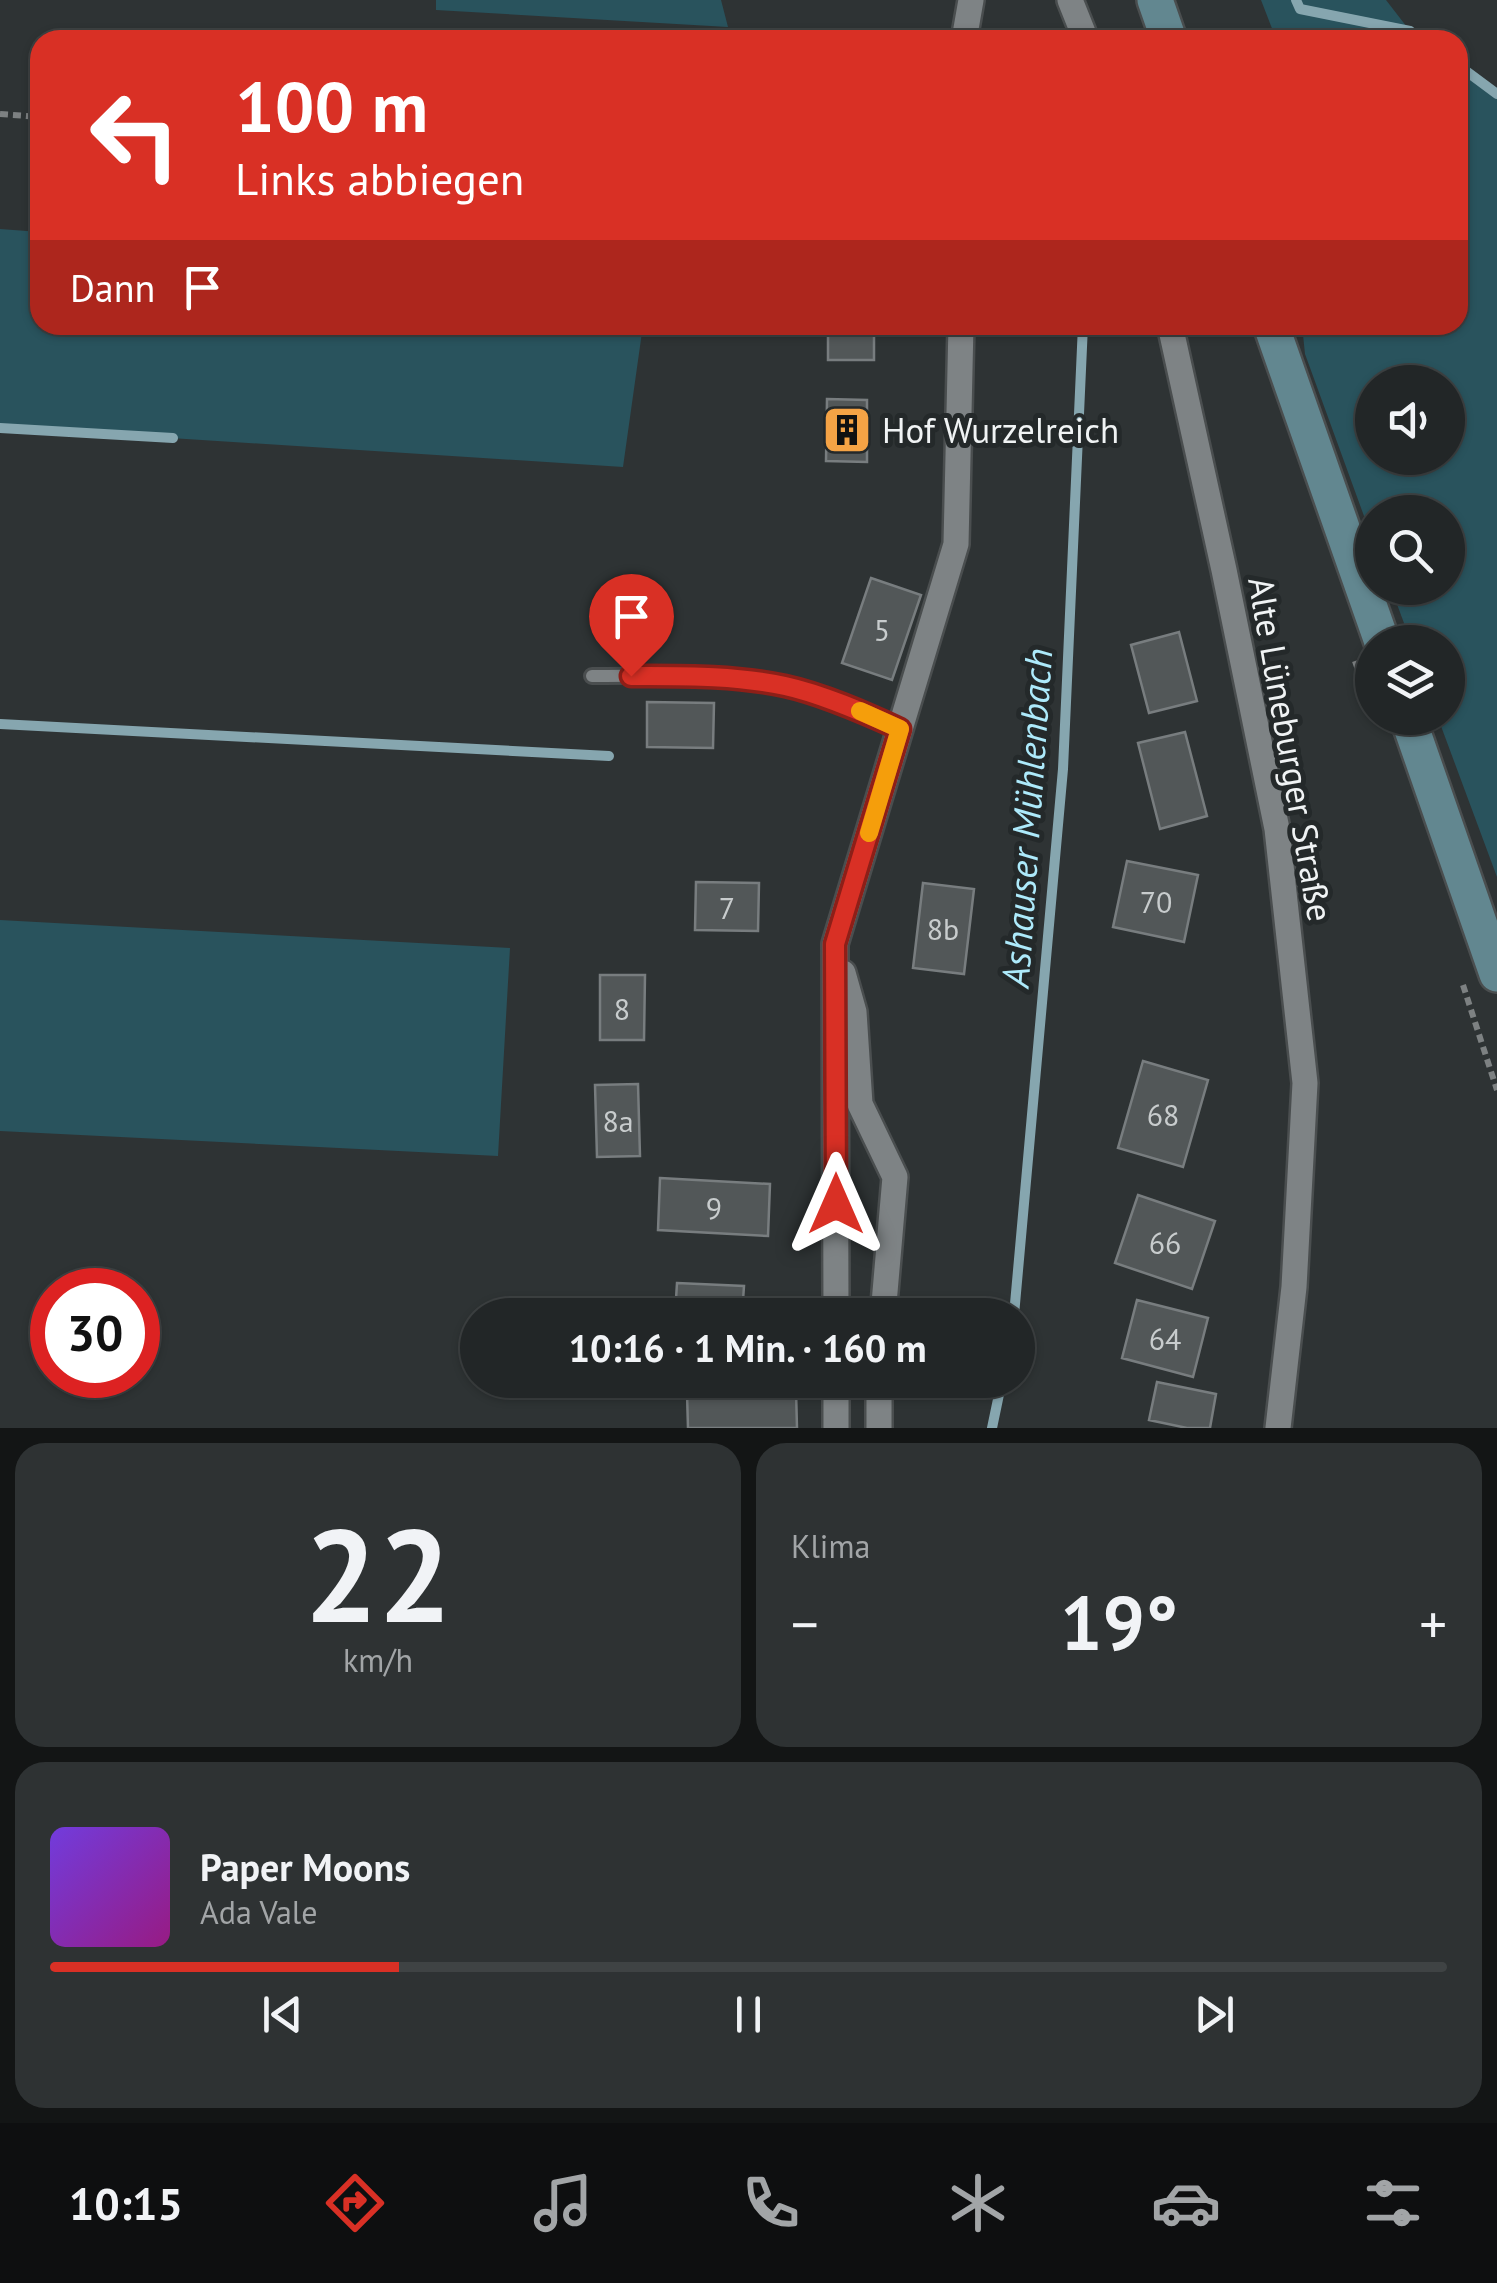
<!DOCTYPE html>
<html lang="de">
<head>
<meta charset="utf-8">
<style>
	:root { --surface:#222627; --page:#2e3233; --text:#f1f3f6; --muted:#a2a5a7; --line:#3f4344; --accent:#d93025 }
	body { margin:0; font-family:"PT Sans",sans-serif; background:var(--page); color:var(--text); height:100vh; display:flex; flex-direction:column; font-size:38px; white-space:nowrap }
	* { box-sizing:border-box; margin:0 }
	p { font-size:32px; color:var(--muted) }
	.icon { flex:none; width:55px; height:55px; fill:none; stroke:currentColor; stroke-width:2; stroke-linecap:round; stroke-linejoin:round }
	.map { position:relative; height:1428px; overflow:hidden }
	.details { display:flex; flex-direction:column; gap:15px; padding:15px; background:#131515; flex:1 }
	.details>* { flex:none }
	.hud { position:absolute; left:30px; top:30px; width:1438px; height:305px; border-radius:30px; box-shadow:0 2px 8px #0004,0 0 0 2px var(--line); background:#d93025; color:#fff; overflow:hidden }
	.fabs { position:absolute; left:1355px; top:365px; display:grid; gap:20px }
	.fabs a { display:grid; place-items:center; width:110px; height:110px; border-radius:50%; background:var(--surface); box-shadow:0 2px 8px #0004,0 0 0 2px var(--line); font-size:50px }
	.speed { position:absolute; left:30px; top:1268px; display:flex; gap:20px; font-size:50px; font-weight:700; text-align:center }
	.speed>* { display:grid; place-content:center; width:130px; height:130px; border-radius:50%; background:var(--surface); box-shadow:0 2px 8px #0004,0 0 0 2px var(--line); line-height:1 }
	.speed .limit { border:15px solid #d22; background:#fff; color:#111 }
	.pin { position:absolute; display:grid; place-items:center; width:85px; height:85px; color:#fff; margin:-102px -42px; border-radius:50% 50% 50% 0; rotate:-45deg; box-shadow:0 0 10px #0007 }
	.pin .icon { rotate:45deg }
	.me { position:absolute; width:110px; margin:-55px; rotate:0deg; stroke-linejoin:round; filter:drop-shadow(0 0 8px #0008) }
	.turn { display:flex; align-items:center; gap:35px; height:210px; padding:0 40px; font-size:45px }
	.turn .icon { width:130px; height:130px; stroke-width:2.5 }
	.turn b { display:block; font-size:70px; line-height:85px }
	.then { display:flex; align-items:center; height:95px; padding:0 40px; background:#0003; gap:20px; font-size:38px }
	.big { font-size:75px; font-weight:800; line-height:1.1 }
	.details .tile { flex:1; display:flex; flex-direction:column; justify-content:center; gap:15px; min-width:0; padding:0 35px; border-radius:30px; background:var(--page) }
	.details .dial { align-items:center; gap:0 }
	.dial b { font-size:130px; line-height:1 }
	.song { display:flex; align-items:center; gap:30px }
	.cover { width:120px; height:120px; border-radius:15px; background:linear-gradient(135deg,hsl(260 70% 55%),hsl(310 70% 35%)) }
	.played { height:10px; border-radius:5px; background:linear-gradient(90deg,var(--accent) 25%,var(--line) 25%) }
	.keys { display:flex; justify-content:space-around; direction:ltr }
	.heat { display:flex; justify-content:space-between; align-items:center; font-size:55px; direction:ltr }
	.details .tiles { flex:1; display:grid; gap:15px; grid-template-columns:1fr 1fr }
	.tile:last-child { grid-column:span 2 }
	.trip { position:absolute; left:460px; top:1298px; width:575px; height:100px; border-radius:50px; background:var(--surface); box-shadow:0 2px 8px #0004,0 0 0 2px var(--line); font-weight:800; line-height:100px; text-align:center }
	.tab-bar { display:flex; height:160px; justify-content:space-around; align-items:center; background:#0e0f10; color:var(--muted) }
	.tab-bar .icon { width:70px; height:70px }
	.tab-bar .selected { color:var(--accent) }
	.tab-bar b { font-size:45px; color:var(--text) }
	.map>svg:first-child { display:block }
	.green { fill:#29535d; fill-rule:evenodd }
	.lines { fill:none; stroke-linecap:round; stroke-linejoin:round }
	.stream { stroke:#86a6af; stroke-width:10 }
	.building { fill:#525758; stroke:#787d7f; stroke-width:2.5 }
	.lane-casing { stroke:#4a4e4f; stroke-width:18 }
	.street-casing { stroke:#4a4e4f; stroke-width:30 }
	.secondary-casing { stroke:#4a4e4f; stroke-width:40 }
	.path { stroke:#7d8182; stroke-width:6; stroke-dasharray:8 5; stroke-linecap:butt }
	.lane { stroke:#7e8385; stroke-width:12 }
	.street { stroke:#7e8385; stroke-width:25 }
	.secondary { stroke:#628790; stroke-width:35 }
	.route-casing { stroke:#8d1f18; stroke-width:25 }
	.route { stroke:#d93025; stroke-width:18 }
	.slow { stroke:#f59e0b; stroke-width:18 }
	.labels { text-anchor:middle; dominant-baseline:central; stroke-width:10; stroke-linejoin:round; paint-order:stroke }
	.number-label { font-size:30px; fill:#c8cccd }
	.poi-label { font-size:35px; fill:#f0f3f4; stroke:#24292a; text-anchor:start }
	.street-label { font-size:35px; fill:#f0f3f4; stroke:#24292a }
	.water-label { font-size:38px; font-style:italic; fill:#adeafb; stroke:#24292a }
</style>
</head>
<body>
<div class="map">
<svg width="1497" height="1428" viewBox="0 0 1497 1428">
	<rect width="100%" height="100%" fill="#2e3334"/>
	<!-- green -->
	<path class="green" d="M436 0H721L728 27 436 10Z
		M1261 0H1386L1410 31 1422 40H1273V31Z
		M1458 65 1497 94V877L1438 718H1448V642H1411L1391 588H1448V512H1372V538L1305 354 1302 325H1458ZM1448 382V458H1372V382Z
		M0 229 40 232V325H643L623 467 0 427Z
		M0 920 510 948 498 1156 0 1131Z"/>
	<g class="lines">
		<!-- stream -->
		<path class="stream" d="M1296 0 1300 9 1410 31 1422 40
			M1458 65 1497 94
			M0 428 173 438
			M0 724 609 756
			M1014 1315 1063 769 1083 325
			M992 1428 1002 1380"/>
	</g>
	<!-- building -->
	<path class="building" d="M828 325H874V360H828Z
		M827 399 867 400V462L826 461Z
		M871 578 921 595 892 680 842 663Z
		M1179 632 1197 701 1149 713 1131 645Z
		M647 702 714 703 713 748 647 747Z
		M1185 732 1207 816 1160 829 1138 743Z
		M1127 861 1198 875 1184 942 1113 927Z
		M696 882 759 883 758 931 695 930Z
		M923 883 974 889 964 974 913 968Z
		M600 975H645L644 1040H600Z
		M1143 1061 1208 1080 1183 1167 1118 1148Z
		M638 1084 640 1156 597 1157 595 1085Z
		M660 1178 770 1184 768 1236 658 1230Z
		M1138 1195 1215 1221 1192 1289 1115 1263Z
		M677 1283 744 1286 742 1315H675Z
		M1137 1300 1208 1318 1193 1377 1122 1358Z
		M1157 1382 1216 1394 1210 1428H1187L1149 1420Z
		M796 1390 797 1428H688L687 1393Z"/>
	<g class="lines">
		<!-- lane casing -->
		<g class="lane-casing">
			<path id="lane" d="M592 676C656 676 721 672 784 686 824 694 863 713 900 729"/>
		</g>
		<!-- street casing -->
		<g class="street-casing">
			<path id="street" d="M1070 0 1086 40
				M964 40 971 0
				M1170 325 1224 570 1277 829 1305 1083 1294 1287 1278 1428
				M843 973 854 1012 860 1104 895 1177 883 1315
				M836 1315 835 944 956 544 961 325
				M836 1380V1428
				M879 1428V1380"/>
		</g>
		<!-- secondary casing -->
		<g class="secondary-casing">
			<path id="secondary" d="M1155 0 1169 40
				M1271 325 1382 642
				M1408 718 1497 974"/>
		</g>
		<!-- path -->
		<path class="path" d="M0 114 40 117
			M1355 661 1372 711
			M1463 985 1497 1090"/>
		<!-- lane -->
		<use href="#lane" class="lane"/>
		<!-- street -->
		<use href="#street" class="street"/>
		<!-- secondary -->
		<use href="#secondary" class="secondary"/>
	</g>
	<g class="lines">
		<!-- route casing -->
		<g class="route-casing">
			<path id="route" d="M631 676C682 676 734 675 785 686 822 694 865 713 900 729L835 944 836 1204"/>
		</g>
		<!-- route -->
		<use href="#route" class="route"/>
		<!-- slow -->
		<path class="slow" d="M860 711 900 729 869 833"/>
	</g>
	<!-- icons -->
	<defs>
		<g id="building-square" transform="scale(2.5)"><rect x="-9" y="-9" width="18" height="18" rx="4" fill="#f5a345" stroke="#24292a"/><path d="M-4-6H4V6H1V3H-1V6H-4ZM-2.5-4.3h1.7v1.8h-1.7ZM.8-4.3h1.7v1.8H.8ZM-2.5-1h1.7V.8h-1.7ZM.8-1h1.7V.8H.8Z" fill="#111"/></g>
	</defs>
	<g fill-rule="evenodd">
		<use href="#building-square" x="847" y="430"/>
	</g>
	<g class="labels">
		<!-- number labels -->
		<g class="number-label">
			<text x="882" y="629">5</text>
			<text x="1156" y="901">70</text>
			<text x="727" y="907">7</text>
			<text x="943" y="928">8b</text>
			<text x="622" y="1008">8</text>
			<text x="1163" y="1114">68</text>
			<text x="618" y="1120">8a</text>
			<text x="714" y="1207">9</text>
			<text x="1165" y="1242">66</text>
			<text x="1165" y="1338">64</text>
		</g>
		<!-- poi labels -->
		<g class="poi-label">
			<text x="882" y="430">Hof Wurzelreich</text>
		</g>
		<!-- street labels -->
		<g class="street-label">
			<text transform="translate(1291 749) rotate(80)">Alte Lüneburger Straße</text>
		</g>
		<!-- water labels -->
		<g class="water-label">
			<text transform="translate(1026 818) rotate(-86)">Ashauser Mühlenbach</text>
		</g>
	</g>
</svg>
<div class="fabs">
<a><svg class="icon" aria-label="sound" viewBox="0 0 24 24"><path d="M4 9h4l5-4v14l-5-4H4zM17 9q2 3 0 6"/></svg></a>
<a><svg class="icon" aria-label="search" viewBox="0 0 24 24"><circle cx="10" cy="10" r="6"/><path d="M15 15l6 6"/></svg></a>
<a><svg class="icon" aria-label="layers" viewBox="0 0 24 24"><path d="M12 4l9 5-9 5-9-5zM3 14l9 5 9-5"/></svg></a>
</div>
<div class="speed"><div class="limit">30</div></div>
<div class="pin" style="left:631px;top:676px;background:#d93025"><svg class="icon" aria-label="arrive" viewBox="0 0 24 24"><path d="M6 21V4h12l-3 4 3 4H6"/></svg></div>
<svg class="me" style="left:836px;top:1204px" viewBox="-20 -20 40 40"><path d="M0-17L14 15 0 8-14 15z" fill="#d93025" stroke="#fff" stroke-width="4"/></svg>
<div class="trip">10:16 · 1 Min. · 160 m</div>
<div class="hud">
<div class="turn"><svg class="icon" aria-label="left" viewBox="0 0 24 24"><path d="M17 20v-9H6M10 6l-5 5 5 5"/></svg><div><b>100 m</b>Links abbiegen</div></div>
<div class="then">Dann<svg class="icon" aria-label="arrive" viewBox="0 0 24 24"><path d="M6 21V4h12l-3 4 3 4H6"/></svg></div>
</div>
</div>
<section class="details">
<div class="tiles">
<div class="tile dial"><b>22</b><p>km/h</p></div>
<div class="tile"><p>Klima</p>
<div class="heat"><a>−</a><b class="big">19°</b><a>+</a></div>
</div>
<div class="tile">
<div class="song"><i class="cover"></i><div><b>Paper Moons</b><p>Ada Vale</p></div></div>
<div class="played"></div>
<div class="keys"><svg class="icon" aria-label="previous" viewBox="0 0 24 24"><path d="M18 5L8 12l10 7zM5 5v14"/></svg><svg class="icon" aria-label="pause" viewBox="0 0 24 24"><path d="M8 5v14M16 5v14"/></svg><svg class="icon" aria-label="next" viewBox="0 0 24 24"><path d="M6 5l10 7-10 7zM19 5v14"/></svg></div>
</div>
</div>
</section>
<nav class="tab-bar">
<b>10:15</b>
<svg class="icon selected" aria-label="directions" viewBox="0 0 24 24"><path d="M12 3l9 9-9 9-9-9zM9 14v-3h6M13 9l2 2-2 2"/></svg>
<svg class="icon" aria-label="music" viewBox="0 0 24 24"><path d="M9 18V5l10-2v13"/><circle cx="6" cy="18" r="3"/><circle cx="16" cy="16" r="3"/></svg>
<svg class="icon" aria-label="phone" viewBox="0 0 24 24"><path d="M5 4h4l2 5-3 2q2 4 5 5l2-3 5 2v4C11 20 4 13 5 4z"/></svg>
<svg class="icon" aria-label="climate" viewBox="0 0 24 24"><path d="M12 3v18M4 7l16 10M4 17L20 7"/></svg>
<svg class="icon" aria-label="car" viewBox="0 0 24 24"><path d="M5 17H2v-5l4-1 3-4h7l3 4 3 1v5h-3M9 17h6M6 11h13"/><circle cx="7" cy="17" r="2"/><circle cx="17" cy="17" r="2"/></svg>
<svg class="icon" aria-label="filters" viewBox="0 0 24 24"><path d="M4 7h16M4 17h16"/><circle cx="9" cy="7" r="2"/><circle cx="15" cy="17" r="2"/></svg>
</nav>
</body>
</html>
